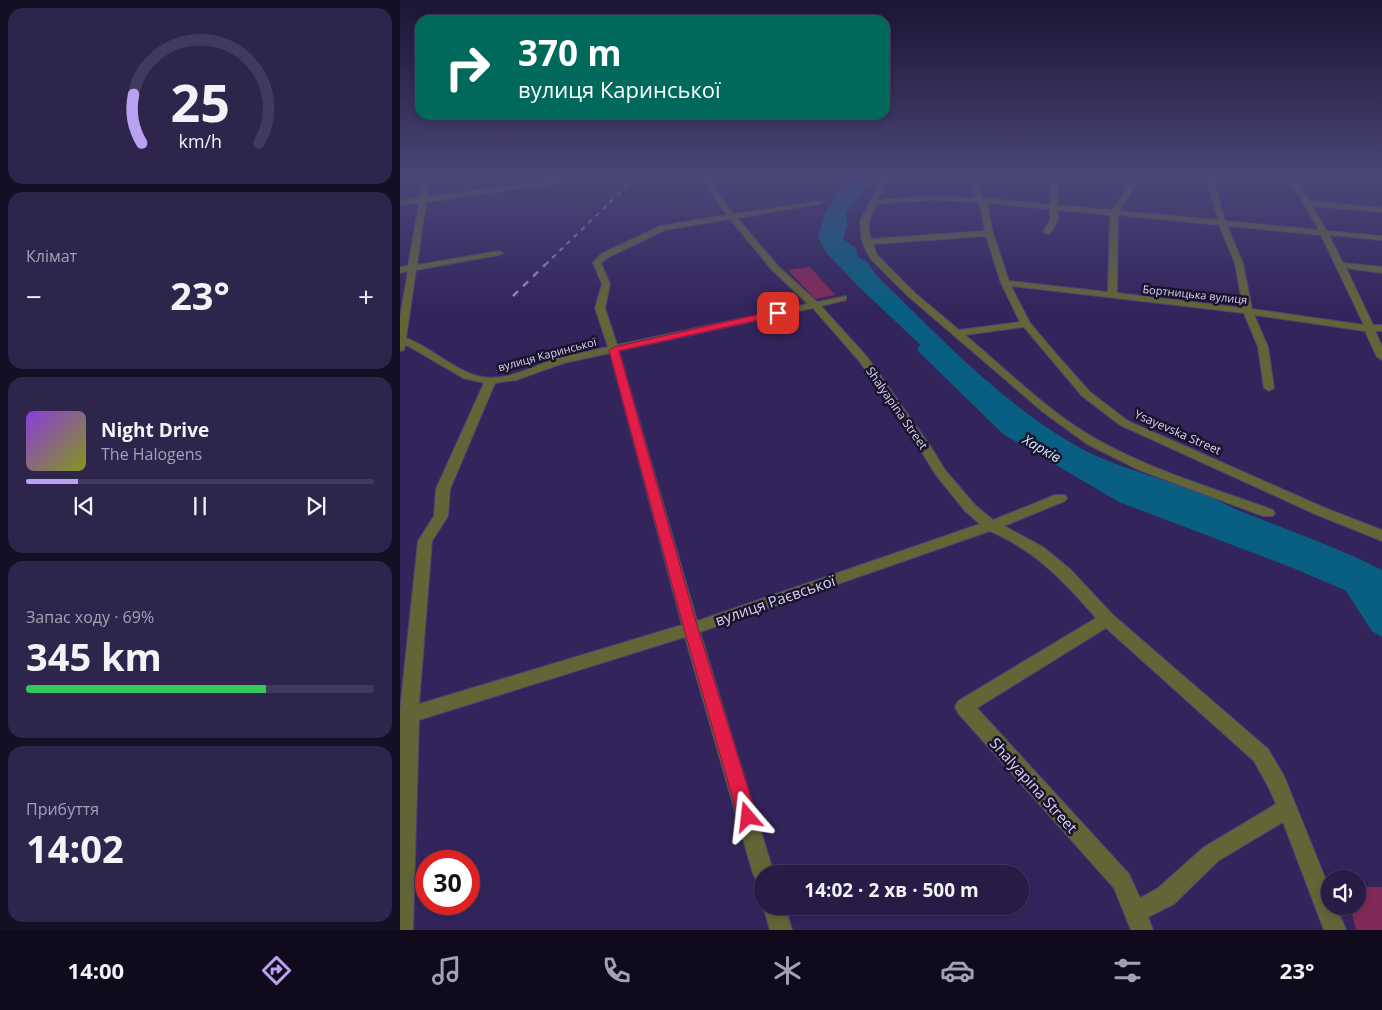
<!DOCTYPE html>
<html lang="uk">
<head>
<meta charset="utf-8">
<style>
	:root { --surface:#261c45; --page:#2e254c; --text:#f1f3f6; --muted:#a4a1b3; --line:#423a5e; --accent:#bca0f2 }
	body { margin:0; font-family:"Open Sans",sans-serif; background:var(--page); color:var(--text); height:100vh; display:flex; flex-direction:column; font-size:19px; white-space:nowrap }
	* { box-sizing:border-box; margin:0 }
	p { font-size:16px; color:var(--muted) }
	.icon { flex:none; width:28px; height:28px; fill:none; stroke:currentColor; stroke-width:2; stroke-linecap:round; stroke-linejoin:round }
	.map { position:relative; flex:1; overflow:hidden }
	.details { display:flex; flex-direction:column; gap:8px; padding:8px; background:#150f26; width:400px }
	.details>* { flex:none }
	.banner { position:absolute; left:15px; top:15px; width:475px; height:105px; border-radius:15px; box-shadow:0 2px 8px #0003,0 0 0 1px var(--line); background:#00695c; color:#fff; overflow:hidden }
	.fabs { position:absolute; left:921px; top:870px; display:grid; gap:10px }
	.fabs a { display:grid; place-items:center; width:45px; height:45px; border-radius:50%; background:var(--surface); box-shadow:0 2px 8px #0003,0 0 0 1px var(--line); font-size:25px }
	.speed { position:absolute; left:15px; top:850px; display:flex; gap:10px; font-size:25px; font-weight:700; text-align:center }
	.speed>* { display:grid; place-content:center; width:65px; height:65px; border-radius:50%; background:var(--surface); box-shadow:0 2px 8px #0003,0 0 0 1px var(--line); line-height:1 }
	.speed .limit { border:8px solid #d22; background:#fff; color:#111 }
	.pin { position:absolute; display:grid; place-items:center; width:42px; height:42px; color:#fff; margin:-21px; border-radius:10px; box-shadow:0 2px 8px #0006 }
	.me { position:absolute; width:55px; margin:-28px; rotate:343deg; stroke-linejoin:round; filter:drop-shadow(0 0 4px #0008) }
	.turn { display:flex; align-items:center; gap:18px; height:105px; padding:0 20px; font-size:22px }
	.turn .icon { width:65px; height:65px; stroke-width:2.5 }
	.turn b { display:block; font-size:35px; line-height:42px }
	.big { font-size:38px; font-weight:700; line-height:1.1 }
	.details .tile { flex:1; display:flex; flex-direction:column; justify-content:center; gap:8px; min-width:0; padding:0 18px; border-radius:15px; background:var(--page) }
	.details .dial { align-items:center; gap:0 }
	.dial svg { height:130px; overflow:visible; fill:none; stroke:var(--line); stroke-width:7; stroke-linecap:round; text-anchor:middle }
	.dial text { fill:var(--text); stroke:none }
	.song { display:flex; align-items:center; gap:15px }
	.cover { width:60px; height:60px; border-radius:8px; background:linear-gradient(135deg,hsl(270 70% 55%),hsl(70 70% 35%)) }
	.played { height:5px; border-radius:2px; background:linear-gradient(90deg,var(--accent) 15%,var(--line) 15%) }
	.keys { display:flex; justify-content:space-around; direction:ltr }
	.heat { display:flex; justify-content:space-between; align-items:center; font-size:28px; direction:ltr }
	.charge { height:8px; border-radius:4px; background:linear-gradient(90deg,#34c759 69%,var(--line) 0) }
	.trip { position:absolute; left:354px; top:865px; width:275px; height:50px; border-radius:25px; background:var(--surface); box-shadow:0 2px 8px #0003,0 0 0 1px var(--line); font-weight:700; line-height:50px; text-align:center }
	.dock { display:flex; height:80px; justify-content:space-around; align-items:center; background:#0f0b1c; color:var(--muted) }
	.dock .icon { width:35px; height:35px }
	.dock .on { color:var(--accent) }
	.dock b { font-size:22px; color:var(--text) }
	main { display:flex; flex:1; min-height:0 }
	.map>svg:first-child { display:block }
	.green { fill:#812a57 }
	.water { fill:#085f81 }
	.lines { fill:none; stroke-linecap:round; stroke-linejoin:round }
	.river { fill:#085f81; fill-rule:evenodd }
	.minor-casing { stroke:#4e4175; stroke-width:2 }
	.minor { fill:#626536; fill-rule:evenodd }
	.rail-far1 { stroke:#928ab5; stroke-width:2; stroke-dasharray:5 5; stroke-linecap:butt }
	.rail { stroke:#928ab5; stroke-width:2.5; stroke-dasharray:7 7; stroke-linecap:butt }
	.route { fill:#e11d48; stroke:#92132f }
	.labels { text-anchor:middle; dominant-baseline:central; stroke-width:5; stroke-linejoin:round; paint-order:stroke }
	.far-street-label { font-size:11px; fill:#d9d4f6; stroke:#19142c }
	.street-label { font-size:12px; fill:#d9d4f6; stroke:#19142c }
	.water-label { font-size:14px; font-style:italic; fill:#cde9f8; stroke:#19142c }
	.near-street-label { font-size:15px; fill:#d9d4f6; stroke:#19142c }
</style>
</head>
<body>
<main>
<section class="details">
<div class="tile dial"><svg viewBox="0 0 100 80">
<path d="M14 69A42 42 0 1 1 86 69"/>
<path d="M14 69A42 42 0 0 1 9 39" stroke="#bca0f2"/>
<text x="50" y="56" font-size="32" font-weight="700">25</text>
<text x="50" y="72" font-size="11">km/h</text>
</svg></div>
<div class="tile"><p>Клімат</p>
<div class="heat"><a>−</a><b class="big">23°</b><a>+</a></div>
</div>
<div class="tile">
<div class="song"><i class="cover"></i><div><b>Night Drive</b><p>The Halogens</p></div></div>
<div class="played"></div>
<div class="keys"><svg class="icon" aria-label="previous" viewBox="0 0 24 24"><path d="M18 5L8 12l10 7zM5 5v14"/></svg><svg class="icon" aria-label="pause" viewBox="0 0 24 24"><path d="M8 5v14M16 5v14"/></svg><svg class="icon" aria-label="next" viewBox="0 0 24 24"><path d="M6 5l10 7-10 7zM19 5v14"/></svg></div>
</div>
<div class="tile"><p>Запас ходу · 69%</p><b class="big">345 km</b><div class="charge"></div></div>
<div class="tile"><p>Прибуття</p><b class="big">14:02</b></div>
</section>
<div class="map">
<svg width="982" height="930" viewBox="0 0 982 930">
	<rect width="100%" height="100%" fill="#33255c"/>
	<!-- green -->
	<path class="green" d="M410 267 435 295 415 299 388 270Z
		M958 887H982V930H956L950 906H958Z"/>
	<!-- water -->
	<path class="water" d="M446 178H472L446 214 447 226 443 239 456 248 457 256 467 262 477 276C538 335 595 397 668 441 709 466 753 475 798 492 813 497 827 506 843 512 889 531 937 547 982 570V637L972 631 936 576 910 561 817 533 702 480 623 437 529 353 458 286 425 251 418 237 425 212Z"/>
	<g class="lines">
		<!-- river -->
		<path class="river" d="M525 344 531 346 617 426 733 492 909 556 982 586V606L893 568 719 502 603 434 519 352 517 349 519 346Z"/>
		<!-- minor casing -->
		<g class="minor-casing">
			<path id="minor" d="M23 178H29L26 197 175 178H190L26 202 17 265 99 251 103 253 99 255 16 270 6 338C31 347 52 369 78 376 104 383 131 367 155 359 173 354 191 351 208 347L195 308 202 284 193 263 201 254 260 226 327 215 301 178H307L333 214 421 201 423 202 419 204 337 218 378 266 417 302 446 296V300L421 306 468 358 531 447 545 470 575 505 593 520 655 495H665L667 498 665 501 604 526 643 547 670 569 713 615 868 749 884 776 930 890V906H936L946 930H924L883 822 818 861 774 904 748 917 753 930H731L714 888 558 713 555 707 558 701 696 618C664 581 636 551 590 531L300 632 374 874H362V884L357 881 353 874 285 637 19 720 13 930H0V710L18 541 34 516 36 489 84 383 63 378 8 346 5 345 4 350 0 351V317L8 271 0 273V267L8 266 19 203 0 205V201L19 198ZM330 219 372 270 408 304 217 345 205 308 210 284 201 263 207 258 265 230ZM413 308 460 362 521 451 536 475 565 511 580 524 297 621 219 351ZM210 353 282 625 19 704 32 541 48 516 50 489 95 383 116 380 164 363ZM706 628 854 761 869 788 876 804 804 847 758 888 740 898 729 874 577 708Z
				M482 178H488L478 200 531 196 576 198 572 178H578L583 198 650 205 651 178H657V205L712 210 734 178H740L719 211 818 220 807 178H813L825 221 919 230 889 178H895L909 201 982 208V212L912 206 927 231 982 236V240L929 235 943 263 982 267V273L946 268 973 325H982V331H975L982 346V360L977 357 965 331 854 315 868 347 874 388 869 391 864 388 858 347 844 313 611 286 630 323 657 355 690 392 728 421 925 508 982 530V541L915 514 720 425 682 396 624 327 565 335C607 370 648 412 696 439 751 470 813 488 873 510L875 513 873 516H863L739 470 687 444 643 412 509 297 470 258 462 242 460 221ZM531 200 579 202 585 231 471 239C466 225 470 217 476 204ZM587 203 650 209V220L643 232 647 234H650L658 220V210L710 215 708 292 609 281 593 233ZM718 215 819 225 835 263 843 308 717 293ZM827 226 921 235 964 325 852 309 843 263ZM586 236 601 283 620 322 559 330 515 293 477 255 473 244Z
				M363 906H385L392 930H370Z"/>
		</g>
		<!-- minor -->
		<use href="#minor" class="minor"/>
		<!-- rail-far1 -->
		<path class="rail-far1" d="M145 265 235 178"/>
		<!-- rail -->
		<path class="rail" d="M113 296 146 264"/>
	</g>
	<!-- sky -->
	<linearGradient id="sky" x2="0" y2="1"><stop stop-color="#1c1433"/><stop offset="0.58" stop-color="#4a4678"/><stop offset="1" stop-color="#4a4678" stop-opacity="0"/></linearGradient>
	<rect width="982" height="308" fill="url(#sky)"/>
	<!-- route -->
	<path class="route" d="M378 310 381 311V315L219 351 298 629 357 817 354 824 348 826 341 824 338 817 284 629 209 350 214 347Z"/>
	<g class="labels">
		<!-- far-street labels -->
		<g class="far-street-label">
			<text transform="translate(795 294) rotate(6)">Бортницька вулиця</text>
			<text transform="translate(147 354) rotate(-15)">вулиця Каринської</text>
		</g>
		<!-- street labels -->
		<g class="street-label">
			<text transform="translate(497 408) rotate(55)">Shalyapina Street</text>
			<text transform="translate(778 432) rotate(24)">Ysayevska Street</text>
		</g>
		<!-- water labels -->
		<g class="water-label">
			<text transform="translate(642 448) rotate(30)">Харків</text>
		</g>
		<!-- near-street labels -->
		<g class="near-street-label">
			<text transform="translate(375 600) rotate(-19)">вулиця Раєвської</text>
			<text transform="translate(634 785) rotate(48)">Shalyapina Street</text>
		</g>
	</g>
</svg>
<div class="fabs">
<a><svg class="icon" aria-label="sound" viewBox="0 0 24 24"><path d="M4 9h4l5-4v14l-5-4H4zM17 9q2 3 0 6"/></svg></a>
</div>
<div class="speed"><div class="limit">30</div></div>
<div class="pin" style="left:378px;top:313px;background:#d93025"><svg class="icon" aria-label="arrive" viewBox="0 0 24 24"><path d="M6 21V4h12l-3 4 3 4H6"/></svg></div>
<svg class="me" style="left:348px;top:817px" viewBox="-20 -20 40 40"><path d="M0-17L14 15 0 8-14 15z" fill="#e11d48" stroke="#fff" stroke-width="4"/></svg>
<div class="trip">14:02 · 2 хв · 500 m</div>
<div class="banner">
<div class="turn"><svg class="icon" aria-label="right" viewBox="0 0 24 24"><path d="M7 20v-9h11M14 6l5 5-5 5"/></svg><div><b>370 m</b>вулиця Каринської</div></div>
</div>
</div>
</main>
<nav class="dock">
<b>14:00</b>
<svg class="icon on" aria-label="directions" viewBox="0 0 24 24"><path d="M12 3l9 9-9 9-9-9zM9 14v-3h6M13 9l2 2-2 2"/></svg>
<svg class="icon" aria-label="music" viewBox="0 0 24 24"><path d="M9 18V5l10-2v13"/><circle cx="6" cy="18" r="3"/><circle cx="16" cy="16" r="3"/></svg>
<svg class="icon" aria-label="phone" viewBox="0 0 24 24"><path d="M5 4h4l2 5-3 2q2 4 5 5l2-3 5 2v4C11 20 4 13 5 4z"/></svg>
<svg class="icon" aria-label="climate" viewBox="0 0 24 24"><path d="M12 3v18M4 7l16 10M4 17L20 7"/></svg>
<svg class="icon" aria-label="car" viewBox="0 0 24 24"><path d="M5 17H2v-5l4-1 3-4h7l3 4 3 1v5h-3M9 17h6M6 11h13"/><circle cx="7" cy="17" r="2"/><circle cx="17" cy="17" r="2"/></svg>
<svg class="icon" aria-label="filters" viewBox="0 0 24 24"><path d="M4 7h16M4 17h16"/><circle cx="9" cy="7" r="2"/><circle cx="15" cy="17" r="2"/></svg>
<b>23°</b>
</nav>
</body>
</html>
